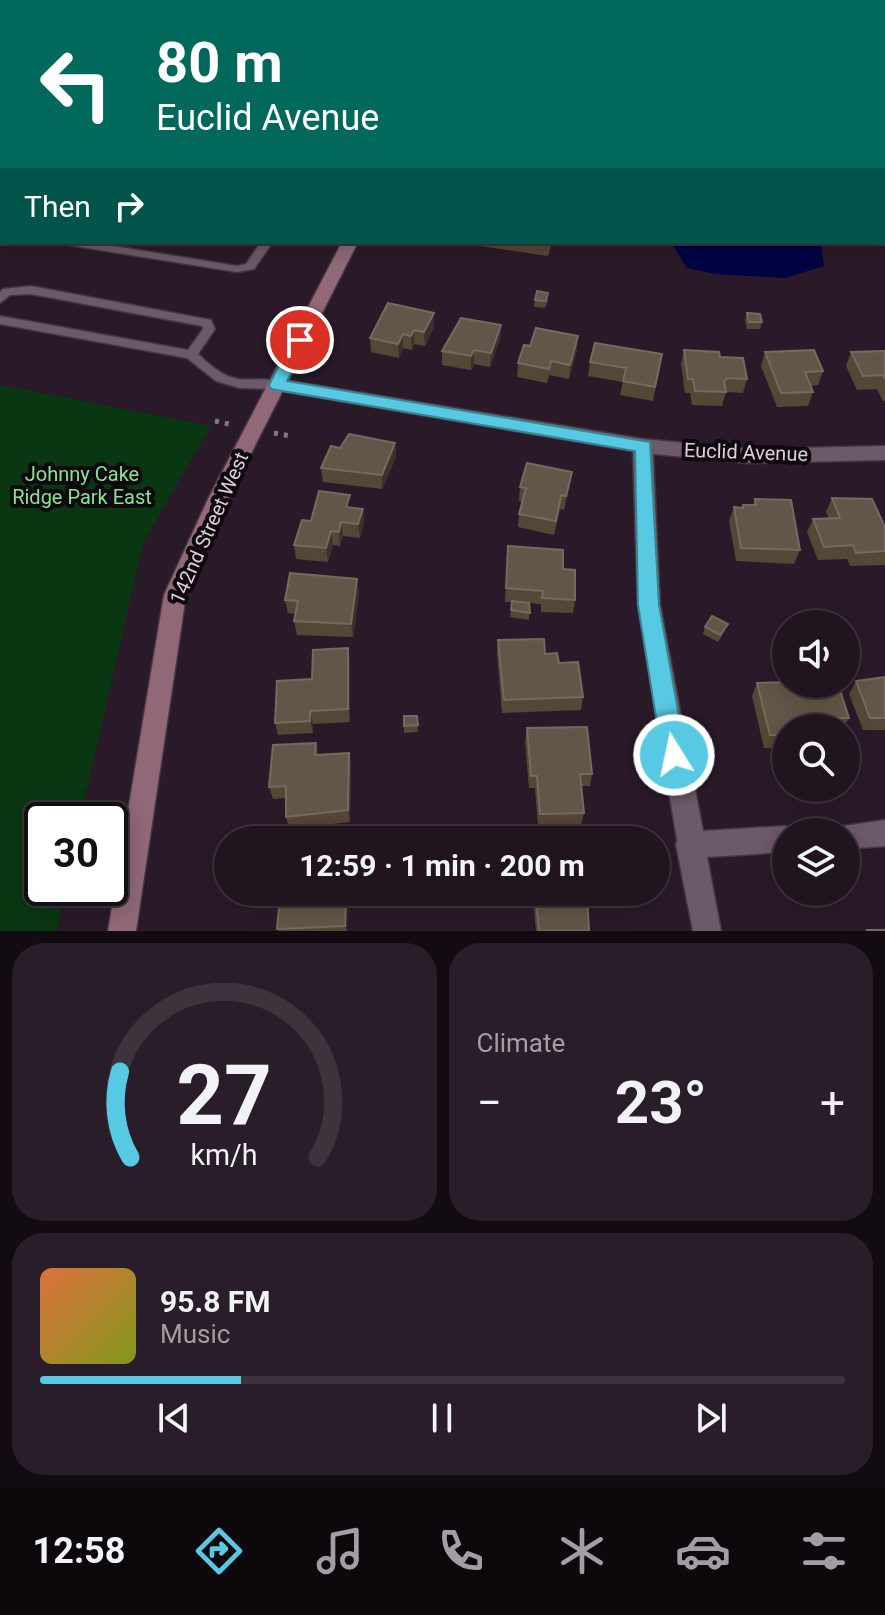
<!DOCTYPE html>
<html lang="en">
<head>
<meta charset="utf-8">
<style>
	:root { --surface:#20141f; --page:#281d28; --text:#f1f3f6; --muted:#a29ea4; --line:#3d333d; --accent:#57c9e2 }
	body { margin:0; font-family:Roboto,sans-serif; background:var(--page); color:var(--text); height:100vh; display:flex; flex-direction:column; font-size:30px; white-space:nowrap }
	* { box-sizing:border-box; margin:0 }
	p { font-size:26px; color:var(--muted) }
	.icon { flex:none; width:44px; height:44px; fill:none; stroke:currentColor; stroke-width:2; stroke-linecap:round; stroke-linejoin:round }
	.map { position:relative; height:931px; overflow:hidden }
	.side { display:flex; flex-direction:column; gap:12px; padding:12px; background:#120b11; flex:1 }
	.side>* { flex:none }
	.hud { position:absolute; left:0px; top:0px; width:886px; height:244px; box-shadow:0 4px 20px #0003,0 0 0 2px var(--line); background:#00695c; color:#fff; overflow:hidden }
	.tools { position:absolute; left:772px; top:610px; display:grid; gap:16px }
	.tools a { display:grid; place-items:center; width:88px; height:88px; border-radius:50%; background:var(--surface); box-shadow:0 4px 20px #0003,0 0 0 2px var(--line); font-size:40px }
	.speed { position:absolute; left:24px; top:802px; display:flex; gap:16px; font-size:40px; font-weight:700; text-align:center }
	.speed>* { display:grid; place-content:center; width:104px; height:104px; border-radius:50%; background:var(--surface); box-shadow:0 4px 20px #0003,0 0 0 2px var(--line); line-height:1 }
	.speed .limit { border:4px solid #111; border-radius:12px; background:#fff; color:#111 }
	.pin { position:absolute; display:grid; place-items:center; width:68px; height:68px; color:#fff; margin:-34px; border:4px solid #fff; border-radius:50%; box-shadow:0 2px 8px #0007 }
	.me { position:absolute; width:88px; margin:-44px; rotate:350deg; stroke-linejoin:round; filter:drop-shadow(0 0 6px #0008) }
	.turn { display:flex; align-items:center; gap:28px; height:168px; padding:0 24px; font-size:36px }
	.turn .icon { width:104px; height:104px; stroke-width:2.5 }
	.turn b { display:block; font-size:56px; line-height:68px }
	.then { display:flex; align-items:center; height:76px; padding:0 24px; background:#0003; gap:16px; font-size:30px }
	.big { font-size:60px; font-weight:700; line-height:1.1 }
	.side .widget { flex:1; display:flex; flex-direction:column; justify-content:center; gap:12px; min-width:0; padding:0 28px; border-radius:32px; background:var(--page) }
	.side .dial { align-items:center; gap:0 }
	.dial svg { height:208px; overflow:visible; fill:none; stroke:var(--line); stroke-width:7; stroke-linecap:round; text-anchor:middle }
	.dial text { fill:var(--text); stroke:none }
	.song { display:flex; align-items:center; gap:24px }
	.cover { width:96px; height:96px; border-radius:12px; background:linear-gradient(135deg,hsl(20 70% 55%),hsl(70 70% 35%)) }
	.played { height:8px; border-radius:4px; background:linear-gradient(90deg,var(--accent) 25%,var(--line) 25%) }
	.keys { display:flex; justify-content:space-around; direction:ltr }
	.heat { display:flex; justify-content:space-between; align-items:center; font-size:44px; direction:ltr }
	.side .tiles { flex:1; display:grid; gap:12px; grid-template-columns:1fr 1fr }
	.widget:last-child { grid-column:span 2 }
	.trip { position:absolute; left:214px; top:826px; width:456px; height:80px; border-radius:40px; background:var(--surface); box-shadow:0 4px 20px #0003,0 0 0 2px var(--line); font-weight:700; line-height:80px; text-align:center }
	.tab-bar { display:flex; height:128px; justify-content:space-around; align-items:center; background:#0d080c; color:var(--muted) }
	.tab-bar .icon { width:56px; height:56px }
	.tab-bar .selected { color:var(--accent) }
	.tab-bar b { font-size:36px; color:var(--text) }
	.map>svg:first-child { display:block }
	.green { fill:#083712 }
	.water { fill:#000342 }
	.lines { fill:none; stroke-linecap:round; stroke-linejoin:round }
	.lane-casing { stroke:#423641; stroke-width:3 }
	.street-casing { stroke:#423641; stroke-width:3 }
	.secondary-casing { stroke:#423641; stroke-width:3 }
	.path-far1 { stroke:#857883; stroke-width:3; stroke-dasharray:3 4; stroke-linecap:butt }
	.path { stroke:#857883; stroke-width:5; stroke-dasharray:4 6; stroke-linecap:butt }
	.lane { fill:#6c596a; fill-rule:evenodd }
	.street { fill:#6c596a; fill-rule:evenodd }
	.secondary { fill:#906878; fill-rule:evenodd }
	.wall { fill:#554736 }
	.shaded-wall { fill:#3e2f2a }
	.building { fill:#635648; stroke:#76695e; stroke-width:2 }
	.route { fill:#57c9e2; stroke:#398393; stroke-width:2 }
	.labels { text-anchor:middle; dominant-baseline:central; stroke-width:8; stroke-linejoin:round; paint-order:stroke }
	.street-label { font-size:20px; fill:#dbd0d9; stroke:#0f080e }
	.park-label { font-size:20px; fill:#87e592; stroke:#0f080e }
</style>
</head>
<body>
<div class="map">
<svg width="885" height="931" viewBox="0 0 885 931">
	<rect width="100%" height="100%" fill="#2a1a29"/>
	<!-- green -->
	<path class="green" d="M0 385 211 426 143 543 80 820H42V888H65L57 931H0Z"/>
	<!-- water -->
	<path class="water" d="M671 242H821L824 266 785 278 715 274 687 268Z"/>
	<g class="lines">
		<!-- lane casing -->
		<g class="lane-casing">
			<path id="lane" d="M289 0H313L315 2H291Z
				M0 48H2V54H0Z
				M884 157H885V164H884Z
				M884 175H885L884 182Z
				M62 242H89L237 266 246 264 261 242H273L254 269 237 272 68 245Z
				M31 286 211 320 215 329 198 354C210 365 222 376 238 379 252 381 273 376 283 385L277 389 240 388 216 381 187 358 0 324V316L188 350 203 329 202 326 31 294 10 295 0 303V292L3 289Z"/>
		</g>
		<!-- street casing -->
		<g class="street-casing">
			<path id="street" d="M808 0H837L839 2H810Z
				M277 379 643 439 749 449 885 446V460L749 463 653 454 660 605 703 831 786 826 796 832H786V852L707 857 721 931H693L676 845 677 840 638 605 633 451 270 389 268 385Z
				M885 820V846L846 849V832H834L837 827Z"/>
		</g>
		<!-- secondary casing -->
		<g class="secondary-casing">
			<path id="secondary" d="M18 0H46L48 2H20Z
				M477 0H489L476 2Z
				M0 14H2V22H0Z
				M884 95H885V103H884Z
				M884 119H885V127H884Z
				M342 242H358L228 499 186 595 136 931H108L164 595 208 499Z"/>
		</g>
		<!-- path-far1 -->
		<path class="path-far1" d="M108 0 126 2"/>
		<!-- path -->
		<path class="path" d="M215 421 233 425
			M274 433 291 436"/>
		<!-- lane -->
		<use href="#lane" class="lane"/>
		<!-- street -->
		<use href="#street" class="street"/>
		<!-- secondary -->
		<use href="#secondary" class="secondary"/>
	</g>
	<!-- wall -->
	<path class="wall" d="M567 0H640L639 2H566Z
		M480 242H552L548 256 480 246Z
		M535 300H548L545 308 534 307Z
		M747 313 762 322 760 329H747L745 320Z
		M501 325 500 339 490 367 474 364 471 370 442 365V351Z
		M434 327 425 346 414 344 412 350 403 348 399 358 371 352 370 338Z
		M577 350 569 379 549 375 547 383 517 377 518 363Z
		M684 350 720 357 747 379 743 393 726 392 722 406 692 405 690 393H685L681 364Z
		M885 351V401H883L877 389 857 390 846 366 851 352Z
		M765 352 823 371 818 385 811 386 813 392 808 406 777 407 761 366Z
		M662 354 653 401 620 395 623 382 588 376 590 362Z
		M395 443 396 457 382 489 323 482 321 468 340 448Z
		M572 472 564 510 560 509 554 535 518 527 519 514 522 502 519 501 520 487Z
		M832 498 885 527V565L850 566 847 559 818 560 807 532 813 519 829 518 826 512Z
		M755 499 800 550 794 564 736 561 729 521 734 507 742 508 743 505H753Z
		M351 508 363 509 364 523 360 538 343 536 340 546 333 545 328 562 296 559 294 545 311 521Z
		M508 546 563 569 575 600 573 613 541 612V604L529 603V620L510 617 512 602H505Z
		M357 579 359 593 353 637 297 635 294 621 296 614 288 613 285 600Z
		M705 627 725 631 718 642 703 634Z
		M498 640 545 654 559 663 583 697 581 710 502 713 497 653Z
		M350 661V722L313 724V733L278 735 275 723 312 679Z
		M885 677V730H863L849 694 856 681Z
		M757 683 849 718 843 728H786V748H764L752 696Z
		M417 716 418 732 404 733V726Z
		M527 728 592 774 590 786H581L584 813 581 825H538L535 788H529L525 741Z
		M316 743 318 755 349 753 351 766 350 822 289 829 286 817V798L273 799 269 787Z
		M348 892 347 931H278L279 907H267L263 897Z
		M532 892H612L609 903 588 904 589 931H536Z"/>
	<!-- shaded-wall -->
	<path class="shaded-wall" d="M434 313V327L425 346 424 332Z
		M501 325 500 339 490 367 491 353Z
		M414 330V344L412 350 411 336Z
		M403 334V348L399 358 398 344Z
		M578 336 577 350 569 379 570 365Z
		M474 350V364L471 370V356Z
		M395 443 396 457 382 489V475Z
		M572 472 570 486 564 510 566 496Z
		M363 509 364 523 360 538 358 524Z
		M341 522 343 536 340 546 339 532Z
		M331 531 333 545 328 562 326 548Z
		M357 579 359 593 353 637 351 624Z
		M348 648 350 661V722L348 709Z
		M310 711 313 724V733L310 721Z
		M349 753 351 766 350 822 348 810Z
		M346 892H348L347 931 345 926Z"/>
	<!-- building -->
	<path class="building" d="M567 0H623V2H566Z
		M699 0H748L755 1V2H705Z
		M884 7H885V51H884Z
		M0 73H2V212H0Z
		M537 291 548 293 546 301 535 300Z
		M388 303 434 313 424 332 414 330 411 336 403 334 398 344 370 338Z
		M747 313 760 314 762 322H749Z
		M461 318 501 325 491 353 474 350 471 356 442 351Z
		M536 328 578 336 570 365 551 361 549 369 518 363 524 345 530 346Z
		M595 343 662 354 655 387 623 381 626 368 590 362Z
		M684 350 719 352 720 357 743 358 747 379 727 378 724 381 726 392 695 391 693 379H688Z
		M814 350 823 371 805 372 813 392 781 393 765 352Z
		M885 351V379L883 375 863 376 851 352Z
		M349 434 395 443 382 475 321 468 331 446 340 448Z
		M527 463 572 472 566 496 561 495 556 521 519 514 526 488 520 487Z
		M319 491 350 495 346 507 363 509 358 524 341 522 339 532 331 531 326 548 294 545 302 520 311 521Z
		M832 498 872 499 885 527V551L856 553 853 545 824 547 813 519 840 518Z
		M755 499 791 500 800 550 741 548 734 507 743 508V505H756Z
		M508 546 563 550V569L575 570V600L542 598 543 591 506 588Z
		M290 573 357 579 351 624 294 621 298 601 285 600Z
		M512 601 529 603 530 613 511 610Z
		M712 616 728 624 720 635 705 627Z
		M544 639 545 654 557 653 559 663 578 662 583 697 504 700 498 640Z
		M348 648V709L310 711V721L275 723 277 681 312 679 313 650Z
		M885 677V718H870L856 681Z
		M786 682V684H838L849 718H809L812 728H786V735H770L757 683Z
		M404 716H417L418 725 404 726Z
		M587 727 592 774H580L584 813 540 814 537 776H531L527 728Z
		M316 743 315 755 349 753 348 810 286 817V786L269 787 273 745Z
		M264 892H346L345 926 277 929 280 896 263 897Z
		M535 892H612L587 893 589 931H539Z
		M867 930H885V931H867Z"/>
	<!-- route -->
	<path class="route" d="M300 334 308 340 287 381 650 442 659 605 686 755 682 763 674 766 666 763 662 755 638 605 635 451 271 389 269 385 292 340Z"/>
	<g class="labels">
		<!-- street labels -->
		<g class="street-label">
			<text transform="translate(746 452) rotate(2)">Euclid Avenue</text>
			<text transform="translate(209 528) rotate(-66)">142nd Street West</text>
		</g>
		<!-- park labels -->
		<g class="park-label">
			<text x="82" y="474">Johnny Cake<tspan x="82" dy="23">Ridge Park East</tspan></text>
		</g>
	</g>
</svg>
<div class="tools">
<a><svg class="icon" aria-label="sound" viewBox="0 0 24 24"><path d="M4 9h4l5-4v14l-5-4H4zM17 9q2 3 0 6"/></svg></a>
<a><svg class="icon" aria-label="search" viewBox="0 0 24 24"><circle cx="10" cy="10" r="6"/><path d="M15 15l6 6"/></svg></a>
<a><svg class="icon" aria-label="layers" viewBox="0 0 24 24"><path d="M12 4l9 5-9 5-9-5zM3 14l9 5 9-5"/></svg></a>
</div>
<div class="speed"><div class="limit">30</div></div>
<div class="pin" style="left:300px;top:340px;background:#d93025"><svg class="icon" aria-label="arrive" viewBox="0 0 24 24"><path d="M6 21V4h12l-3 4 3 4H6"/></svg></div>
<svg class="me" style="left:674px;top:755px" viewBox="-20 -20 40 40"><circle r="17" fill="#57c9e2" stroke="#fff" stroke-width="3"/><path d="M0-11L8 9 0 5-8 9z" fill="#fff"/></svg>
<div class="trip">12:59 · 1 min · 200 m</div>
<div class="hud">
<div class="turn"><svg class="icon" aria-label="left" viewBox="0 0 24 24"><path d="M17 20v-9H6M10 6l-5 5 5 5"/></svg><div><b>80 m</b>Euclid Avenue</div></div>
<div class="then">Then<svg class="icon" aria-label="right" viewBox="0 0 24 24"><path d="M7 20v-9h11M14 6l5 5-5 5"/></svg></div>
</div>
</div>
<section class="side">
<div class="tiles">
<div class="widget dial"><svg viewBox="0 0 100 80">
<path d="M14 69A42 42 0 1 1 86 69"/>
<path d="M14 69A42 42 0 0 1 10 36" stroke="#57c9e2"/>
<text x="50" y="56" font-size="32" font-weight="700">27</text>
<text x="50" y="72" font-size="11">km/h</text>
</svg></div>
<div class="widget"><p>Climate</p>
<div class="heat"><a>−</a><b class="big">23°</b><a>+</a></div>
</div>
<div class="widget">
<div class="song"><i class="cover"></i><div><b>95.8 FM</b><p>Music</p></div></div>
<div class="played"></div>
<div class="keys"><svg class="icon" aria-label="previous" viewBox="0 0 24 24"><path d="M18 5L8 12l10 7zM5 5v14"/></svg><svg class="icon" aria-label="pause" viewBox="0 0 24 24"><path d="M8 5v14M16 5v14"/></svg><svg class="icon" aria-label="next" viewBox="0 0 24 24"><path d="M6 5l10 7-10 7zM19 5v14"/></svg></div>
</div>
</div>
</section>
<nav class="tab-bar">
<b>12:58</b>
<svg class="icon selected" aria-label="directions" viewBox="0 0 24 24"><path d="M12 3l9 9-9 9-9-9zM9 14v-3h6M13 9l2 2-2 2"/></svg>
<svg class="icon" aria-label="music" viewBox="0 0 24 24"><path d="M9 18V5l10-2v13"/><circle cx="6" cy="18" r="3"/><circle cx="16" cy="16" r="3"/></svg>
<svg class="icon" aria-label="phone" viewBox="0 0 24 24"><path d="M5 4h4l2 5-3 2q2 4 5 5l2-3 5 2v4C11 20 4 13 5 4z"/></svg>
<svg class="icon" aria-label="climate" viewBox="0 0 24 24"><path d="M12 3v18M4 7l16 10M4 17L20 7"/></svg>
<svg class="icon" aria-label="car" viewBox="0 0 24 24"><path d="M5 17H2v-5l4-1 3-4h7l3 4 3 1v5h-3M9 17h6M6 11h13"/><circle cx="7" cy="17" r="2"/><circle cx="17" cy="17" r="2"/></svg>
<svg class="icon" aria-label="filters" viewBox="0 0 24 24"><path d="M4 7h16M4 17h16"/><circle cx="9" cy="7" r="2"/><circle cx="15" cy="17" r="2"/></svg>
</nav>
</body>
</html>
